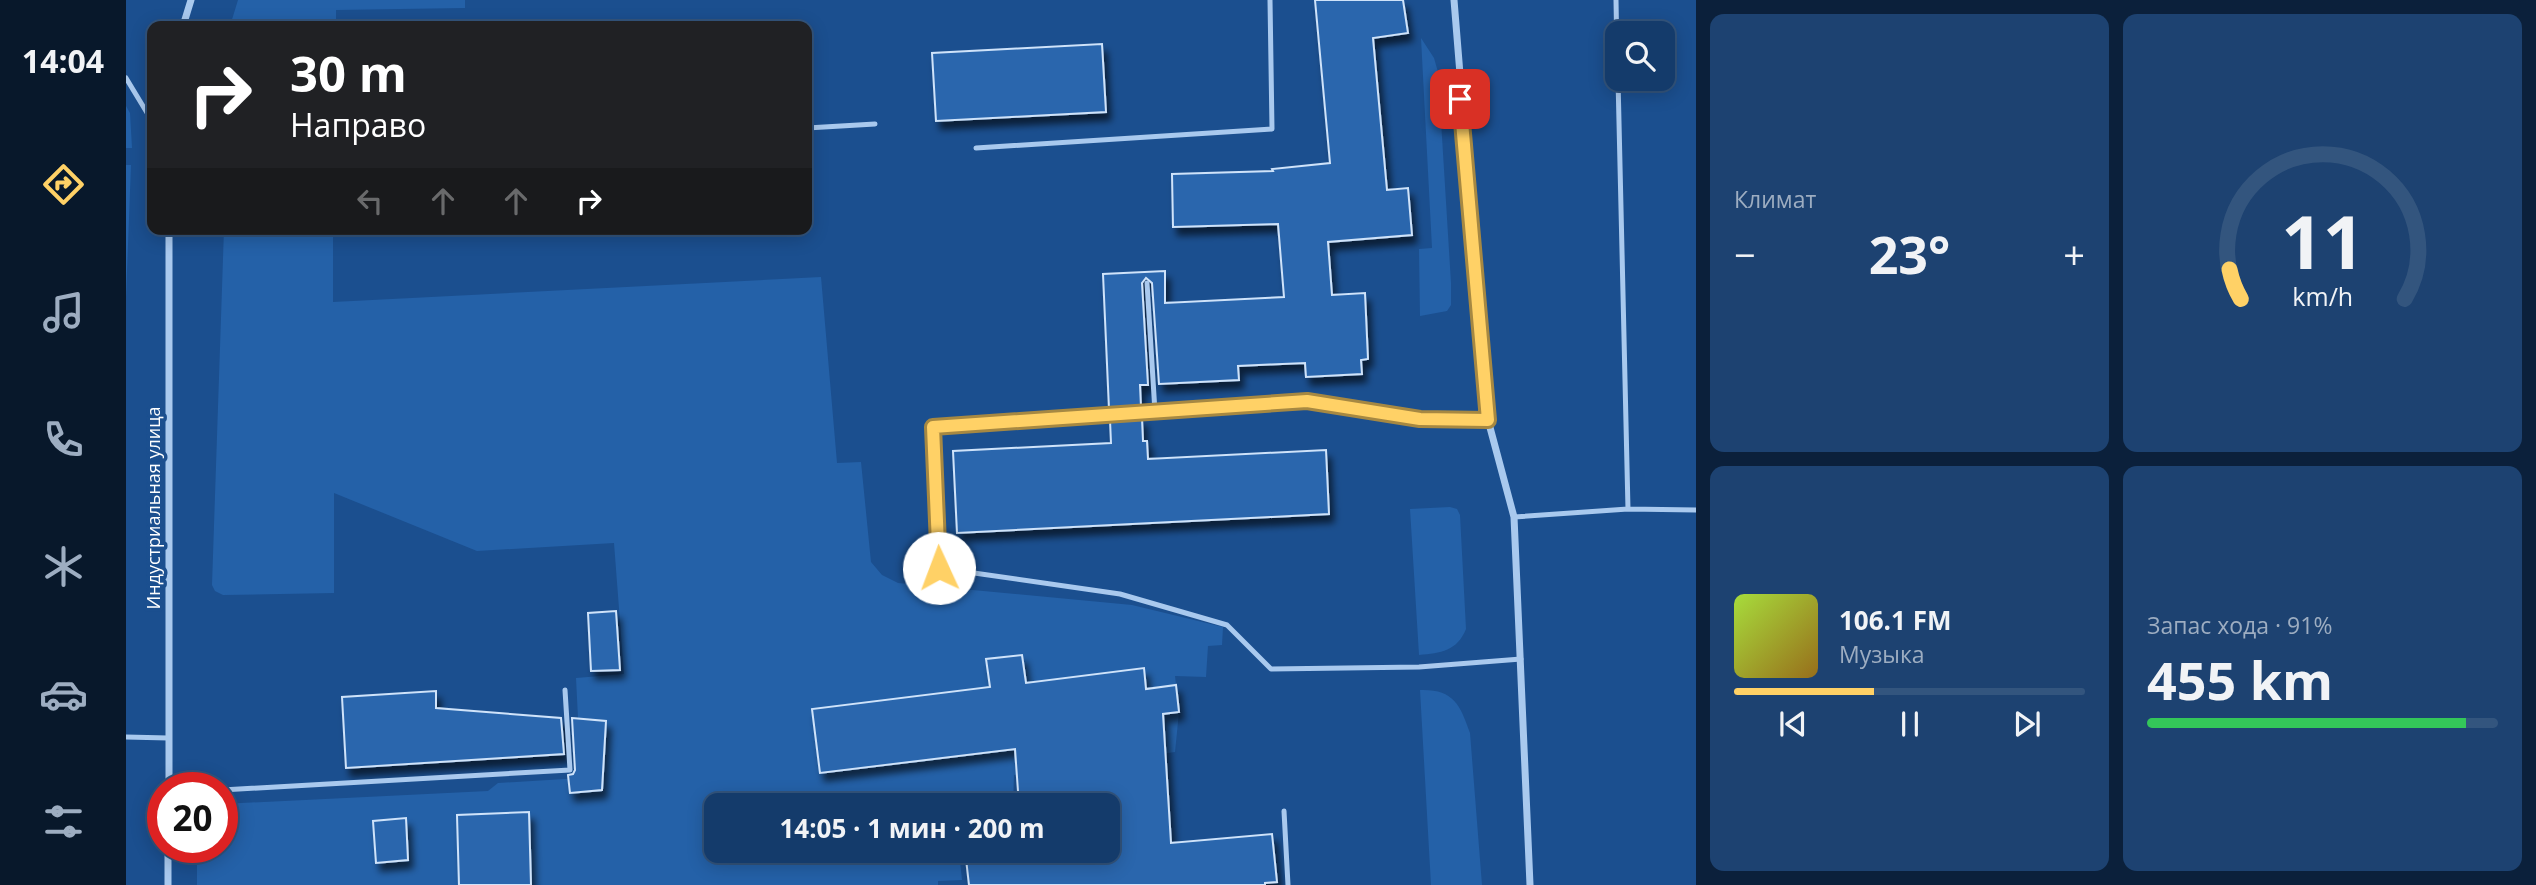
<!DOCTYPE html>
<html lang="ru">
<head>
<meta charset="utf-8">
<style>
	:root { --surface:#143b6b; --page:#1d4271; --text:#f1f3f6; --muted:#9dadc1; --line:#33557e; --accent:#ffd166 }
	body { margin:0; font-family:"Open Sans",sans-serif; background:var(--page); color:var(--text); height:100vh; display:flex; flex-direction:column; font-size:26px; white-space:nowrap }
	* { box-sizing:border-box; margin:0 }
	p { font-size:23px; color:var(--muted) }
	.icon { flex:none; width:38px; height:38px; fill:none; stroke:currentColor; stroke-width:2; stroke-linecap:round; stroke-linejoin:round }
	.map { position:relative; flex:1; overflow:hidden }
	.panel { display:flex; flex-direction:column; gap:14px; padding:14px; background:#0b203b; width:840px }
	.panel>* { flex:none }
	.guide { position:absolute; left:21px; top:21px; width:665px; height:214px; border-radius:14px; box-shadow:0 4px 18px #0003,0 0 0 2px var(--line); background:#202124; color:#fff; overflow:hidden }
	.controls { position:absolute; left:1479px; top:21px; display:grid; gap:14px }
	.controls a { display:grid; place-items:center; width:70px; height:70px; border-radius:14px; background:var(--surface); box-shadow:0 4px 18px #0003,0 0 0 2px var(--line); font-size:35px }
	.speed { position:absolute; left:21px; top:772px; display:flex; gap:14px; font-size:35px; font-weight:700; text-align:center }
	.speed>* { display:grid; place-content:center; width:91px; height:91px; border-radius:50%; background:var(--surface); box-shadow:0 4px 18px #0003,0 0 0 2px var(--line); line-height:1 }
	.speed .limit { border:10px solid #d22; background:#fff; color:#111 }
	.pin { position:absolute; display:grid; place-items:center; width:60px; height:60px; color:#fff; margin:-30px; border-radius:14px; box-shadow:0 4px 10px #0006 }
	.me { position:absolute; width:77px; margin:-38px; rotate:358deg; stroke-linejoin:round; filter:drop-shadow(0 0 5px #0008) }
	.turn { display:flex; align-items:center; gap:24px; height:147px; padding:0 28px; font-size:32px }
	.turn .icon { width:91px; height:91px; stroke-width:2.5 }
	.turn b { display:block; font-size:49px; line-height:60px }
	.lanes { display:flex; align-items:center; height:66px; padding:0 28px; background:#0003; justify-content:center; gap:35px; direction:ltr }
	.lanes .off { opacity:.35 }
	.big { font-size:52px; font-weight:700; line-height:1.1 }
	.panel .widget { flex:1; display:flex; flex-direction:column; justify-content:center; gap:10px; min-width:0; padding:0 24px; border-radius:14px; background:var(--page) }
	.panel .dial { align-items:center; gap:0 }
	.dial svg { height:182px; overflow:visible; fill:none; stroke:var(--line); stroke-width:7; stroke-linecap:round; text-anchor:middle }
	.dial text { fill:var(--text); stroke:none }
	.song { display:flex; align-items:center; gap:21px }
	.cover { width:84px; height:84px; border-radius:10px; background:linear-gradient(135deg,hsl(80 70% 55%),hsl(40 70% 35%)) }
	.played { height:7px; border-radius:4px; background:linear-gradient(90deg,var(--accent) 40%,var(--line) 40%) }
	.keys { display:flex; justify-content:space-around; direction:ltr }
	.heat { display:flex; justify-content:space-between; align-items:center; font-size:38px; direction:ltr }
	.charge { height:10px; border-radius:5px; background:linear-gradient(90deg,#34c759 91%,var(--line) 0) }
	.panel .tiles { flex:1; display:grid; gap:14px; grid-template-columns:repeat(2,1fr) }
	.trip { position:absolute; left:578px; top:793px; width:416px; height:70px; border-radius:14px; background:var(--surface); box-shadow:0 4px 18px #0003,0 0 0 2px var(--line); font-weight:700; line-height:70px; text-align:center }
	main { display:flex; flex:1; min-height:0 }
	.tabs { display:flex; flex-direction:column; width:126px; justify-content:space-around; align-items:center; background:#08182b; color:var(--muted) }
	.tabs .icon { width:49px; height:49px }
	.tabs .active { color:var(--accent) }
	.tabs b { font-size:32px; color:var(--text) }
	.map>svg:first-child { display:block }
	.green { fill:#2461a8 }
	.building { fill:#2a66ad; stroke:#cfe3fa; stroke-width:2; filter:url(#shadow) }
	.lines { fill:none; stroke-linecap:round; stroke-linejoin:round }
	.service { stroke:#a9c9ee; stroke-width:5 }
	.minor { stroke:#a9c9ee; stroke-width:7 }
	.route-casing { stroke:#a68842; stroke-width:18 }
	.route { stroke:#ffd166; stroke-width:12 }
	.labels { text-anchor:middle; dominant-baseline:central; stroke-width:7; stroke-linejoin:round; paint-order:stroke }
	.street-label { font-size:18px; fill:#fff; stroke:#1b4f8f }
</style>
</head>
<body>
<main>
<nav class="tabs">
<b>14:04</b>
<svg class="icon active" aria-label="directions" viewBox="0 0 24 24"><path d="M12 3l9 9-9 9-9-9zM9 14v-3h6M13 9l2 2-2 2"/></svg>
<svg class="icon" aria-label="music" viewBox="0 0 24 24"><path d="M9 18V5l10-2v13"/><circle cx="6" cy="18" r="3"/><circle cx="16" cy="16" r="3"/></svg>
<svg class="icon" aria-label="phone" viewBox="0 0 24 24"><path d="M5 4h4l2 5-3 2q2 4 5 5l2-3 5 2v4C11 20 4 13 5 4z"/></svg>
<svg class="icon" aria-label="climate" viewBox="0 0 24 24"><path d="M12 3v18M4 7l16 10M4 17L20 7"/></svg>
<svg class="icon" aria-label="car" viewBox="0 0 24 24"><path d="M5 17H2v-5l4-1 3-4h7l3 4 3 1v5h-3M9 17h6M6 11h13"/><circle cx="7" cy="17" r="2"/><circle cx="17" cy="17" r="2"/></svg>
<svg class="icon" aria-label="filters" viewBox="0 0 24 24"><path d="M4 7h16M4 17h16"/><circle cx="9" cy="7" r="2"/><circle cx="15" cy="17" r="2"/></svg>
</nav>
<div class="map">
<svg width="1570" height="885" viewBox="0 0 1570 885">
	<defs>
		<filter id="shadow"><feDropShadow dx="4.5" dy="8" stdDeviation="3.5" flood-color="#0009"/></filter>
	</defs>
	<rect width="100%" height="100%" fill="#1b4f8f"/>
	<!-- green -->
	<path class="green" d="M112 0H339V8L210 10V26H104Z
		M1295 38 1308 58 1312 72 1325 283V305L1321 311 1294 316 1293 249 1306 248Z
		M0 106 4 113 6 148H0Z
		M0 165H5L0 298Z
		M98 229H207V302L695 277 711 463 735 462 745 562 756 575 772 583 1006 605 1097 627 1096 645 1082 646 1080 677 1049 676 1053 712 1049 752 888 775 887 805H590V850L833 851 836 880 812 881V885H71V847H96V804L362 791 372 783 455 778 450 678 498 674 488 543 351 551 208 493V593L97 595 89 591 86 585Z
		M1324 507 1331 509 1334 515 1340 629C1331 651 1315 653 1293 655L1284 509Z
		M1294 690C1327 689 1334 704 1344 733L1356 885H1305Z"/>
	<!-- building -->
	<path class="building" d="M1189 0H1277L1282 33 1247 38 1261 190 1282 188 1286 235 1202 242 1206 295 1239 293 1242 359 1235 360 1236 374 1180 377 1179 363 1112 366 1113 380 1033 384 1026 283 1020 278 1016 283 1022 385H1014L1015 407 983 409 977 274 1039 271V303L1158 297 1152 224 1047 227 1046 174 1147 171 1146 169 1204 163Z
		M976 44 980 112 810 121 806 53Z
		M1016 418 1017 441H1021L1022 459 1200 450 1203 514 831 533 827 451 985 443 984 420Z
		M490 611 494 670 465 671 462 613Z
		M896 655 900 683 1018 668 1020 689 1050 685 1053 712 1037 714 1045 843 1146 834 1151 882 1139 883V885H843L839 850H982V805H893L889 749 694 773 686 709 864 687 860 659Z
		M310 691V708L435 718 438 754 220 768 216 697Z
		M446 718 480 721 476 790 444 793 442 775 447 774 449 770Z
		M403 812 405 885H333L331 815Z
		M280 818 282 860 250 863 247 821Z"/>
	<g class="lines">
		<!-- service -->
		<path class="service" d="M1490 0 1491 57
			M0 78 26 121
			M1492 79 1502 509
			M681 128 749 124
			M850 148 1146 129 1144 0
			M1021 283 1029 412
			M1362 420 1294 419 1181 401 807 427 813 568 994 594 1101 625 1145 669 1293 667 1395 659
			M1388 517 1502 509 1570 510
			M0 737 42 738
			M96 790 444 770 439 690
			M1158 811 1162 885"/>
		<!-- minor -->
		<path class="minor" d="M1328 0 1362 420 1388 517 1404 885
			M57 26 65 0
			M43 788V229
			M42 885V847"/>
	</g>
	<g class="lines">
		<!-- route casing -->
		<g class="route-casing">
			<path id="route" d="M813 568 807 427 1181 401 1294 419 1362 420 1334 99"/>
		</g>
		<!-- route -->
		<use href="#route" class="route"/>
	</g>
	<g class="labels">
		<!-- street labels -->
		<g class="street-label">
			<text transform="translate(27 508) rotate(-90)">Индустриальная улица</text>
		</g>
	</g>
</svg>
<div class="controls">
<a><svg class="icon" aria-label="search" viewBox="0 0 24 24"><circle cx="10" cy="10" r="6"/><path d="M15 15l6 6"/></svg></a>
</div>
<div class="speed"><div class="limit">20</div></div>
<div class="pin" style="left:1334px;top:99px;background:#d93025"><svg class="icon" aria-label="arrive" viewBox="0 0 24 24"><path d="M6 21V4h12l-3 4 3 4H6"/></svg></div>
<svg class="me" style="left:813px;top:568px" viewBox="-20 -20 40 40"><circle r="19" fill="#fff"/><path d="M0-13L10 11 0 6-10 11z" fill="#ffd166"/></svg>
<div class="trip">14:05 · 1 мин · 200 m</div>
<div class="guide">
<div class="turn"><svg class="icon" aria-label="right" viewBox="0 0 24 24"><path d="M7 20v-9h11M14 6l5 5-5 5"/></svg><div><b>30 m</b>Направо</div></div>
<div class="lanes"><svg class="icon off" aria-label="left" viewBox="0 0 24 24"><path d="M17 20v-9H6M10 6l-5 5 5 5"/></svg><svg class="icon off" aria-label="ahead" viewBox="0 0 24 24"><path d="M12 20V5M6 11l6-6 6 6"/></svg><svg class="icon off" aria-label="ahead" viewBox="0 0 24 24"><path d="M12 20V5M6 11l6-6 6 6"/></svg><svg class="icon" aria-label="right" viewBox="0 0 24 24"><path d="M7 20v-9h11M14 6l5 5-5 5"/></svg></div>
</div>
</div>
<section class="panel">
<div class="tiles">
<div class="widget"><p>Климат</p>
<div class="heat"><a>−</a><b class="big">23°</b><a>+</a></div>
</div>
<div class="widget dial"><svg viewBox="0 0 100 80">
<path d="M14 69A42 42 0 1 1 86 69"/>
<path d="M14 69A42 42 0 0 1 9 56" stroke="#ffd166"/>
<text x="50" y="56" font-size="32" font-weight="700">11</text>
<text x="50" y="72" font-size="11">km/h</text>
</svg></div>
<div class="widget">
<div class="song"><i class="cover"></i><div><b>106.1 FM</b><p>Музыка</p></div></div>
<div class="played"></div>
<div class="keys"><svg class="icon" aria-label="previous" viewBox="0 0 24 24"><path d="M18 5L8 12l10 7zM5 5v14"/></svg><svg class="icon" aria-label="pause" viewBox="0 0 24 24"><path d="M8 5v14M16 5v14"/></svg><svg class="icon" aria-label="next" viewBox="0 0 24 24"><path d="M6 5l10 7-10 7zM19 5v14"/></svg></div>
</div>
<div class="widget"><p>Запас хода · 91%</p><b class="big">455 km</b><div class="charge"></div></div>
</div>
</section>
</main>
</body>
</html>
